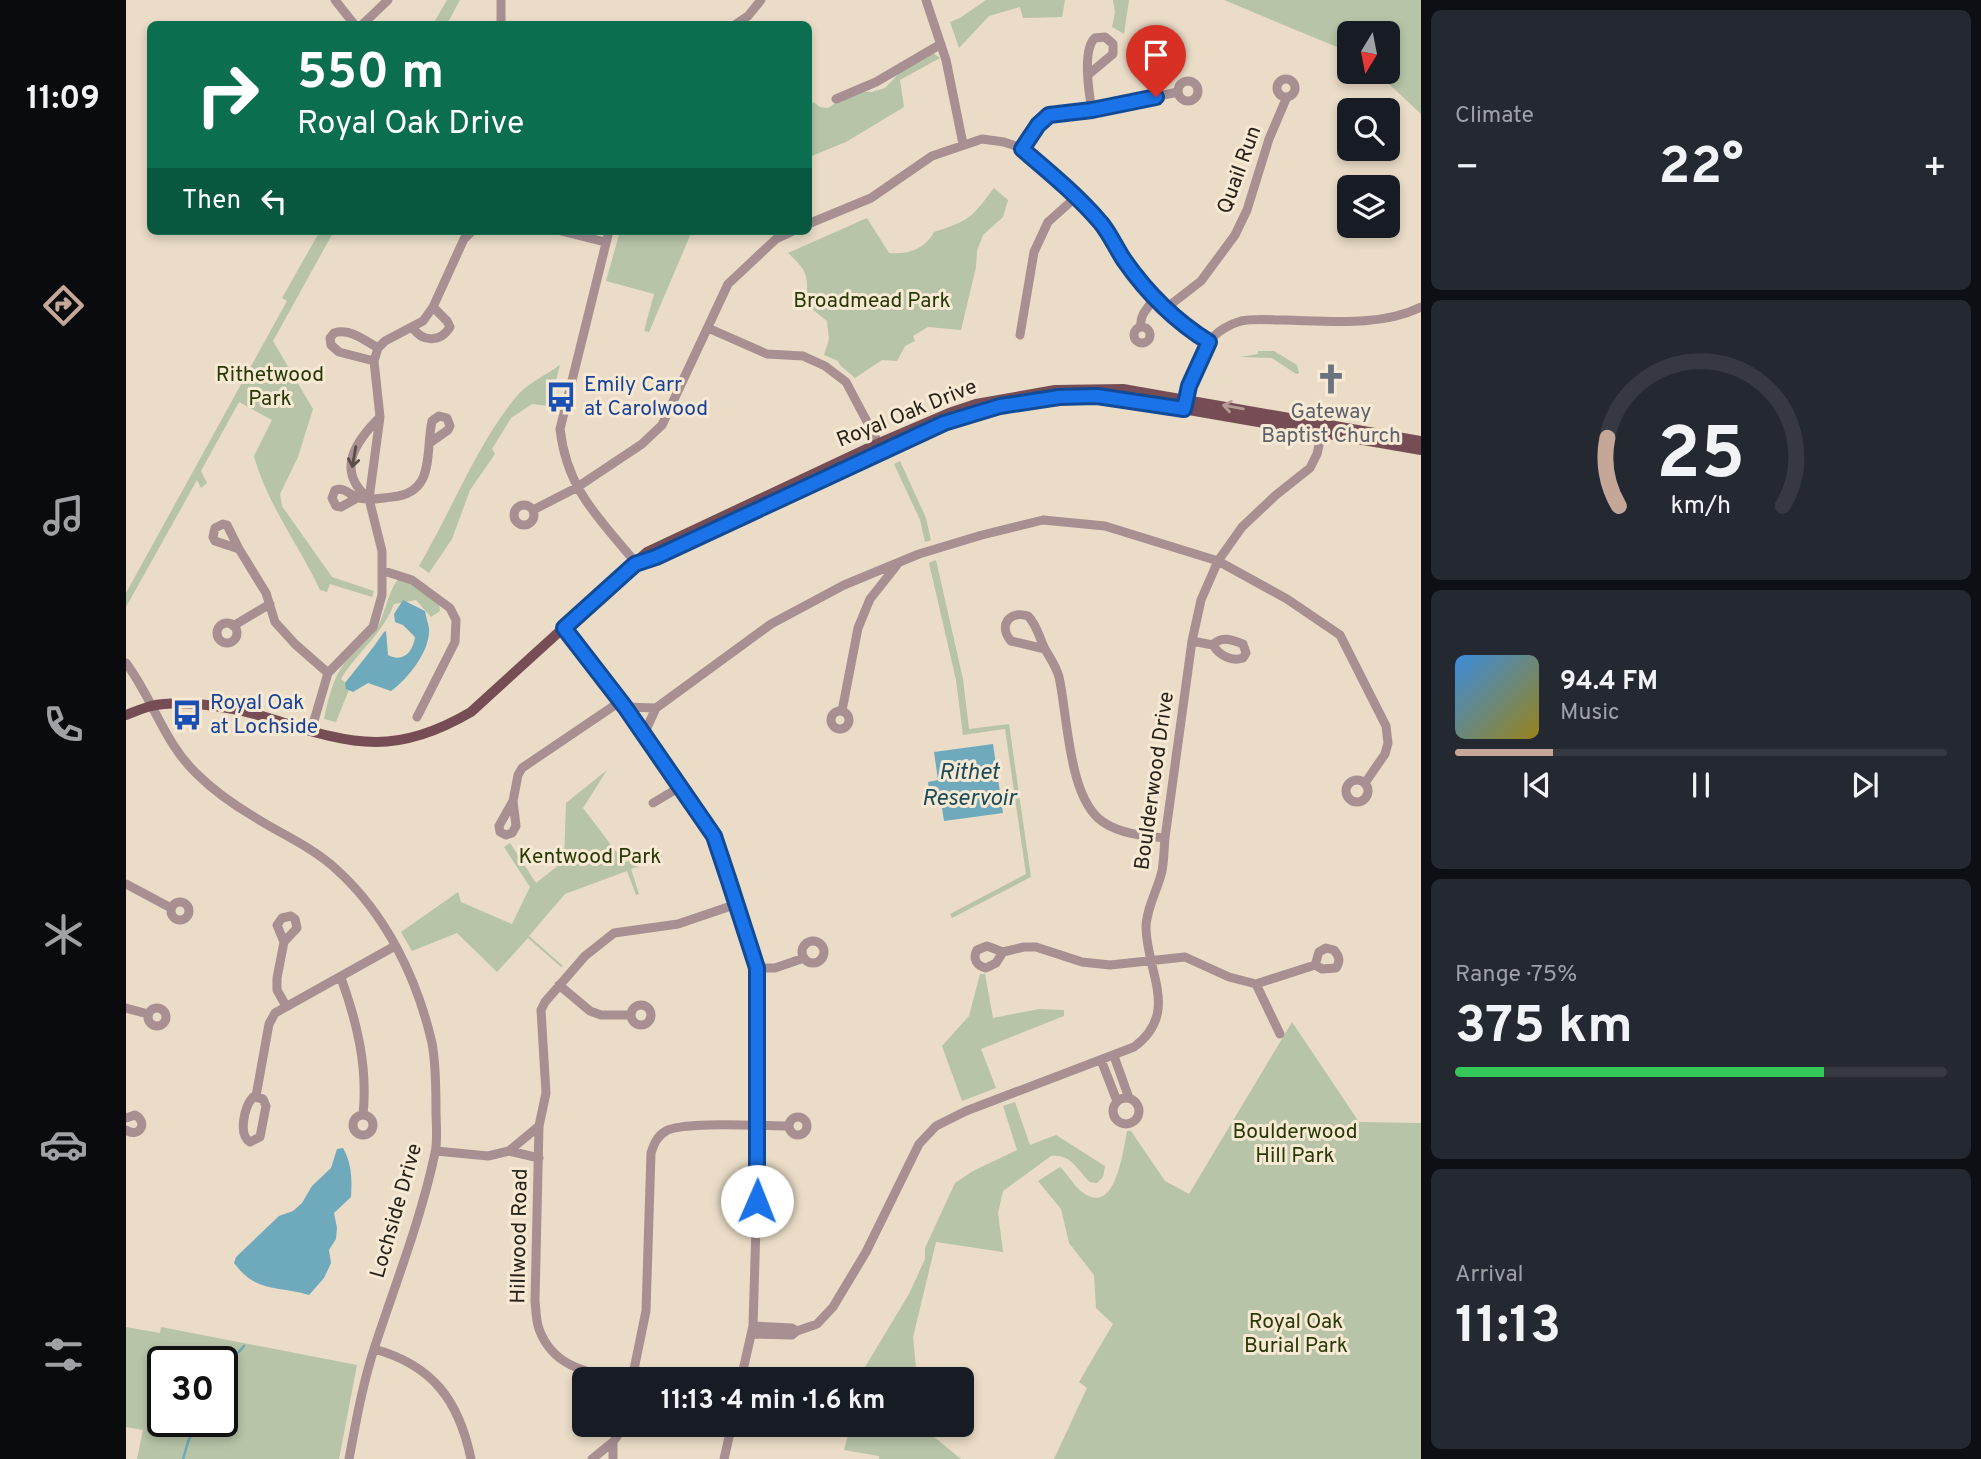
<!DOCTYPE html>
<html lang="en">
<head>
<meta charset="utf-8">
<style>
	:root { --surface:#171b24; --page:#242831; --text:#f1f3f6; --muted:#9ea1a6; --line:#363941; --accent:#c5a797 }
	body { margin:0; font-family:Overpass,sans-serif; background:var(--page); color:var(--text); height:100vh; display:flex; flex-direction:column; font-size:26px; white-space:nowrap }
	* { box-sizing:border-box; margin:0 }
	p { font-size:23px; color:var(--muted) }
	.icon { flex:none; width:38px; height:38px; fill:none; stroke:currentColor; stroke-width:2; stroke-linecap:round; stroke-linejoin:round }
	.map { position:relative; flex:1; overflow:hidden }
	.panel { display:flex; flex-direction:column; gap:10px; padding:10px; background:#0d0f14; width:560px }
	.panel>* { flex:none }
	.banner { position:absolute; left:21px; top:21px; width:665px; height:214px; border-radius:10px; box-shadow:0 4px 10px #0003; background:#0b6e4f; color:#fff; overflow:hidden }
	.needle { width:46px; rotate:190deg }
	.controls { position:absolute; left:1211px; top:21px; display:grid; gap:14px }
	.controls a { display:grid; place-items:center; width:63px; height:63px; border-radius:10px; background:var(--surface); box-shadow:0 4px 10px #0003; font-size:35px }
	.speed { position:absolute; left:21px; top:1346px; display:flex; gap:14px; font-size:35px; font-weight:700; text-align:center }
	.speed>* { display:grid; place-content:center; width:91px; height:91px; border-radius:50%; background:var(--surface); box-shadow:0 4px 10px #0003; line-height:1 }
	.speed .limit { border:4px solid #111; border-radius:10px; background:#fff; color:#111 }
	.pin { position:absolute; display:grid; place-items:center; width:60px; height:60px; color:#fff; margin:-72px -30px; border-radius:50% 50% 50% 0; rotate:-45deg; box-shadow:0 0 7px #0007 }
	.pin .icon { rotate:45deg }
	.me { position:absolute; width:77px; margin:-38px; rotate:1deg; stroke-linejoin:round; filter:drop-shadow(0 0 5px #0008) }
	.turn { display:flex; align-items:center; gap:24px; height:147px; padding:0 35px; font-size:32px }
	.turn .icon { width:91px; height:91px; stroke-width:2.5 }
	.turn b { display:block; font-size:49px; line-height:60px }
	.then { display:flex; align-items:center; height:66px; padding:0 35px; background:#0003; gap:14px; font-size:26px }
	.big { font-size:52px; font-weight:700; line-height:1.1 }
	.panel .tile { flex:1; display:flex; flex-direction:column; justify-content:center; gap:10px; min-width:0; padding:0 24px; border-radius:10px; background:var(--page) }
	.panel .dial { align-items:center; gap:0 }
	.dial svg { height:182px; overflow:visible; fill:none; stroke:var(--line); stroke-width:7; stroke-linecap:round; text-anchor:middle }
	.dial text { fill:var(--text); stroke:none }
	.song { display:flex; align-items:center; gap:21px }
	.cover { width:84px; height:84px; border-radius:10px; background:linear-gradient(135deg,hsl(210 70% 55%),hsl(50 70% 35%)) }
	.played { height:7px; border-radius:4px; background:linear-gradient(90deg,var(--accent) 20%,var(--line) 20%) }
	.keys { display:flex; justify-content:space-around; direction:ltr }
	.heat { display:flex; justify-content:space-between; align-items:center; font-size:38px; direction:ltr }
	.charge { height:10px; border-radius:5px; background:linear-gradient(90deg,#34c759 75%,var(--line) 0) }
	.trip { position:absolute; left:446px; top:1367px; width:402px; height:70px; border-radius:10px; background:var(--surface); box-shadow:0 4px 10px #0003; font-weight:700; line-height:70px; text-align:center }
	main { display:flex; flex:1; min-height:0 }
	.tab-bar { display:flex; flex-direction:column; width:126px; justify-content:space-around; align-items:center; background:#090b0e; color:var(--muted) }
	.tab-bar .icon { width:49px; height:49px }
	.tab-bar .selected { color:var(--accent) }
	.tab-bar b { font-size:32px; color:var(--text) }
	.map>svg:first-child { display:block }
	.green { fill:#b7c4a7; fill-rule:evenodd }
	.water { fill:#6fa9bc }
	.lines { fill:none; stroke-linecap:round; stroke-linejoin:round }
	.stream { stroke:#6fa9bc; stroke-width:2.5 }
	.minor { stroke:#a78f92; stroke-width:9 }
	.major { stroke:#764d55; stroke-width:10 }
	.oneway { stroke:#b69b94 }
	.oneway2 { stroke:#5a4e4a }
	.route-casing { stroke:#114b97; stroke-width:18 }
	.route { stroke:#1a73e8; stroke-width:12 }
	.labels { text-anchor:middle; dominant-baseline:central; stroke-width:6; stroke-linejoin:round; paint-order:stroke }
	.street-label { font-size:21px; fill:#27221a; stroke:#f7e9d4 }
	.park-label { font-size:21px; fill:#273905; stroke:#f7e9d4 }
	.transit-label { font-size:21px; fill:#164399; stroke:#f7e9d4; text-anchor:start }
	.worship-label { font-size:21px; fill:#5b616d; stroke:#f7e9d4 }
	.water-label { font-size:23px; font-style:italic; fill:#194b5a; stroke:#f7e9d4 }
</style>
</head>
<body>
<main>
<nav class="tab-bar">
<b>11:09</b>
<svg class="icon selected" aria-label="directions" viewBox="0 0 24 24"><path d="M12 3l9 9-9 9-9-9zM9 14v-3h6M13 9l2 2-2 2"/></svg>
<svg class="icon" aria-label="music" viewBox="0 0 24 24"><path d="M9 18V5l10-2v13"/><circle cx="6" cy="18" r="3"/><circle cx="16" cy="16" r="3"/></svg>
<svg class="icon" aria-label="phone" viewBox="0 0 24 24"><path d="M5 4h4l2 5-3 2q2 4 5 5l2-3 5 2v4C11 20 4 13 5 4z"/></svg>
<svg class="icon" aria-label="climate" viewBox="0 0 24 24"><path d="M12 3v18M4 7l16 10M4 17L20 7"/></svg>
<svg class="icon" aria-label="car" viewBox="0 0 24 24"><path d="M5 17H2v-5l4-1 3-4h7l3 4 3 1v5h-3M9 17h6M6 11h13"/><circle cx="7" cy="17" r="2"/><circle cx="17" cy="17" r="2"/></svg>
<svg class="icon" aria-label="filters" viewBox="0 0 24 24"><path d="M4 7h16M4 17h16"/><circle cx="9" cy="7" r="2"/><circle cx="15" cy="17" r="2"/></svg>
</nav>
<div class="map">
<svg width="1295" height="1459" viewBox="0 0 1295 1459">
	<rect width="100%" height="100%" fill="#eadcc7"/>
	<!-- green -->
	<path class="green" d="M321 0H334L321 24H307Z
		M860 0H939L936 17 897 18 894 7 863 16 833 48 824 22 834 18Z
		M987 0H1003L998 34 986 27 989 12Z
		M1098 0H1295V114L1250 72H1262V33H1223V52Z
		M807 53 814 58 774 80 778 107 720 142 683 157 682 109 687 102 694 107 702 108 728 91 746 92 759 88 781 65Z
		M868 188 882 200 877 217 857 235 851 251 850 267 835 330 802 327 787 336 789 341 779 346 771 361 756 360 729 378 714 365 712 361 698 355 703 339 701 321 681 305C681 276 684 273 662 253L741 218 763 253C782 255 799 249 808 232 845 220 845 218 868 188Z
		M194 231H208L147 341 187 409 172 457 154 494 156 506 206 577 248 591 246 597 204 584 201 592 194 590C173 545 141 504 128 456L146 420 113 402 75 471 81 483 75 488 71 480 0 607V593L161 301 156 298Z
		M494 231H566L523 332 518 331 528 294 480 281Z
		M1132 351H1148L1171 365 1173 373 1170 374 1146 358 1114 357 1132 354Z
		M434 365 423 406 406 404 385 418 366 449 369 454 344 490 326 539 303 573 293 566C325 512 350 446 390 397 400 384 420 375 434 365Z
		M774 461 800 518 805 540 799 542 794 520 768 464Z
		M810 560 837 679 843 729 883 724 905 877 826 918 824 914 900 874 879 729 837 735 830 680 803 563Z
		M273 579 281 582 313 604 314 611 305 617 290 600 268 604C256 635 231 652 215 679L224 687 210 722 198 719C203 697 207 675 223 658 233 646 245 637 253 624 259 613 264 586 273 579Z
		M481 770 457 808 498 862 535 854 536 857 505 869 513 894 510 895 501 871 439 894 403 936 437 966 435 967 402 938 371 972 331 933 286 951 275 932 332 892 335 902 386 924 404 887 378 847 384 843 410 883 438 861 440 803Z
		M854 974H859L867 1018 913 1009 938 1010V1016L855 1049 870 1088 836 1101 816 1046 843 1016Z
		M1166 1022 1233 1122 1295 1123V1459H928L961 1388 953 1382 987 1324 970 1308 968 1275 943 1243 935 1209 912 1181 934 1167C942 1174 947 1185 956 1192 990 1218 997 1150 1001 1131H1005L1039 1181 1063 1194Z
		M889 1102 904 1145 930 1135 979 1166 977 1177 971 1183 964 1182C951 1170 945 1153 925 1156L877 1191 872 1213 877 1252 810 1242 787 1337 791 1379H736L739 1367 783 1294 799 1259V1248L829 1183 847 1171 891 1150 877 1106Z
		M0 1327 34 1333 35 1327 231 1365 213 1459H11L17 1430 0 1427ZM37 1362H96V1421H37Z
		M725 1424 795 1425 796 1427 835 1459H753V1456L718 1450Z"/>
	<!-- water -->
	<path class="water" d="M277 600 299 611C300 617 302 623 303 628 305 650 282 679 265 691L242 683 227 692 220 689 219 683C232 666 246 650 258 632L260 631 262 655C277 663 287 652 289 637L277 625 269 622 268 614Z
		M867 744 877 813 818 821 814 795 804 796 802 782 812 780 808 752Z
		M217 1148C226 1164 226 1180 225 1197L208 1213 211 1228 210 1239 203 1250 205 1263 198 1278 183 1295C151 1285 131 1294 108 1263L110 1257 153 1216 167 1211 176 1203 186 1186 205 1168 211 1149Z"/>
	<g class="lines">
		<!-- stream -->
		<path class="stream" d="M96 1371 118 1346
			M57 1459 63 1439 75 1421"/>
		<!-- minor -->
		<path class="minor" d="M209 0 228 24
			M800 0 820 60 837 144
			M237 24 262 0
			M375 24V0
			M610 24 622 16 635 0
			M963 74 987 54V44L979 37 969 38C956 49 963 94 966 110
			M1151 88a9 9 0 1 1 18 0a9 9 0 1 1-18 0Z
			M1052 91a10 10 0 1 1 20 0a10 10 0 1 1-20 0Z
			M710 99 750 82 815 44
			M896 148 912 125 923 115 966 110 1052 92
			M682 224 745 198 806 156 856 139 878 142 896 148 943 189 977 225 999 262 1029 298 1054 324 1083 342
			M435 231 479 242
			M483 231 434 429C441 490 473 518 510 563
			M1039 309 1075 281 1109 235 1121 210 1143 139 1160 99
			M1015 327C1013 315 1022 308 1029 298
			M1008 335a8 8 0 1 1 16 0a8 8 0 1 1-16 0Z
			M287 328C297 343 315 342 324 327L321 321 307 307
			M582 328 641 354 677 356 699 366 720 382 755 448
			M894 335 908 252 922 222 950 197
			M248 361 213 352 205 345 204 338 208 333C224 328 238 340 252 348
			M1059 405C1063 385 1071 358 1084 341 1091 331 1104 324 1115 321 1129 318 1144 320 1158 320 1202 321 1255 327 1295 307
			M231 498 215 507 210 506 206 498 209 490C220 487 223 495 233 498 243 501 255 498 266 497 310 493 299 453 306 421L313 416 321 418 324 426 322 430 305 442
			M242 498C209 470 230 441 254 417
			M388 515a10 10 0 1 1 20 0a10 10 0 1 1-20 0Z
			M407 510 450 488 516 444 536 425 602 284 650 239 667 231
			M113 549 89 541 87 537 89 528 97 524 101 525 113 549 140 593 149 622 169 644 202 673
			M258 571 286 580 324 608 330 620 329 642 291 717
			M91 633a10 10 0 1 1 20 0a10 10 0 1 1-20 0Z
			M107 626 144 604
			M438 628 499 707 588 836 631 968 633 1126 627 1326 615 1379
			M1066 641 1087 645C1095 635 1107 640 1117 644L1120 653 1117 658C1105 662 1093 655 1087 645
			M919 649 885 641C872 626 883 610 902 616 911 625 913 637 919 649 924 658 930 666 933 677 942 717 942 798 977 822 995 834 1018 836 1039 838
			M0 663C27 699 38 743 71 774 89 792 108 805 130 818 157 835 186 847 210 869 260 914 291 978 306 1043 310 1064 310 1089 310 1111 310 1125 312 1140 309 1153 295 1219 270 1282 249 1346 237 1382 230 1421 223 1459
			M499 707 530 708
			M716 711 732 628 744 599 771 565
			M705 720a9 9 0 1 1 18 0a9 9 0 1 1-18 0Z
			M185 731 202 673 247 627 256 595V551L243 499 254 417 248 361 252 348 259 341 297 321 307 307 338 239 346 231
			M518 734 530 708 645 624 718 585 793 554 856 535 917 520 979 526 1092 561 1161 599 1214 635 1260 726 1262 743 1259 754 1239 783
			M1220 791a11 11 0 1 1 22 0a11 11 0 1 1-22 0Z
			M387 801 392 775 396 768 495 701
			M387 801 390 826 386 833 380 835 374 832 373 826Z
			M527 803 554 787
			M0 884 45 908
			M45 911a9 9 0 1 1 18 0a9 9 0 1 1-18 0Z
			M676 952a11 11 0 1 1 22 0a11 11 0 1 1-22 0Z
			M158 942 151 925 156 918 165 916 169 919 171 928 158 942 151 978V990L160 1006
			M877 952 870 963 860 968C851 966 846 959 851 950L861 946 877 952 898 947H910L956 962 984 965 1059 957 1103 977 1130 984 1189 965 1196 969 1210 968C1215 961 1213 956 1208 950L1200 948 1193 952 1189 965
			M631 968H649L678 958
			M215 978C231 1022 242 1067 237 1115
			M1130 984 1154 1034
			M433 985 464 1011 475 1015H505
			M505 1015a10 10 0 1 1 20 0a10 10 0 1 1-20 0Z
			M22 1017a9 9 0 1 1 18 0a9 9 0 1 1-18 0Z
			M0 1008 22 1014
			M988 1056 1003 1098
			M975 1060 991 1101
			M130 1096 143 1024 149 1013 269 946
			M127 1097 137 1099 140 1106 134 1137 124 1142C112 1135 118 1107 127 1097Z
			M987 1111a13 13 0 1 1 26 0a13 13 0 1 1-26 0Z
			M227 1125a10 10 0 1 1 20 0a10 10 0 1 1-20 0Z
			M663 1126a9 9 0 1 1 18 0a9 9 0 1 1-18 0Z
			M0 1118 9 1115C23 1122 13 1139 0 1130
			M310 1151 362 1156 383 1151 413 1126
			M383 1151 413 1158
			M627 1326 666 1328 671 1331
			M626 1334 666 1335 671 1331 691 1324 707 1307 740 1252 793 1144 810 1126 840 1111 1008 1047C1054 1013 1021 973 1020 928 1020 909 1032 889 1036 871 1038 860 1038 849 1039 838L1066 641 1075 600 1092 561 1116 527 1150 495 1184 468 1191 454 1197 428
			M248 1349C307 1365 333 1401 345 1459
			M495 1379C460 1372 427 1367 413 1329 410 1321 410 1310 409 1301L413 1126 420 1093 415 1010 419 1002 459 956 488 933 552 924 611 904
			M506 1379 520 1311 525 1153C528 1144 531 1136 540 1131 556 1121 639 1126 663 1126
			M487 1442 492 1435 496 1424
			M466 1459 487 1442V1459
			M598 1459 606 1424"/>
		<!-- major -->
		<path class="major" d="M516 562 530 557C592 528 653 499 714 471 819 423 886 387 1005 400L1295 450
			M0 715C8 712 17 708 25 706 57 699 105 707 136 716 173 727 211 742 250 742 285 742 316 729 345 712L521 552 753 443 823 413 850 404 929 390 997 389 1295 441"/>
	</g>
	<!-- one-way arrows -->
	<defs><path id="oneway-shaft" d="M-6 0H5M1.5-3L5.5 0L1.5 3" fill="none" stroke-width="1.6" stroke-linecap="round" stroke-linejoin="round" transform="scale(1.75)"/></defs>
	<use class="oneway" href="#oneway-shaft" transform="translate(1107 407) rotate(-170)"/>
	<use class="oneway2" href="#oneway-shaft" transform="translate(228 457) rotate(100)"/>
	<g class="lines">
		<!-- route casing -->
		<g class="route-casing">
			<path id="route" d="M631 1201V968L603 881 588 836 499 707 438 628 509 564 530 557 818 423 874 406 933 397 971 396 1058 409 1063 386 1083 342C1049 321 1021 293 998 260 990 248 984 234 975 223 951 195 923 172 896 149L912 125 923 115 966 110 1030 97"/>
		</g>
		<!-- route -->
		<use href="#route" class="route"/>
	</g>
	<!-- icons -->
	<defs>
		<g id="church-bare" transform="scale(2.415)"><path d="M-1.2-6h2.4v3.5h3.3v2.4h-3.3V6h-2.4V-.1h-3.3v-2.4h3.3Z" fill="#6b7280" stroke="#f7e9d4" stroke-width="2.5" paint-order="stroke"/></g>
		<g id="bus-bare" transform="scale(2.415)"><path d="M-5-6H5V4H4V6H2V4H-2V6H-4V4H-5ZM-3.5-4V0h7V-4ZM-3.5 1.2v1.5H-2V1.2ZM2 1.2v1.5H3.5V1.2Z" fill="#1a4fb4" stroke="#f7e9d4" stroke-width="2.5" paint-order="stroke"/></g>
	</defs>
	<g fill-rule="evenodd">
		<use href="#church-bare" x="1205" y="379"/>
		<use href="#bus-bare" x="435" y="397"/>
		<use href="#bus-bare" x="61" y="715"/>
	</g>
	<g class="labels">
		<!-- street labels -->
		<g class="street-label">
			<text transform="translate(1114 170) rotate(-70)">Quail Run</text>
			<text transform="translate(781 414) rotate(-22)">Royal Oak Drive</text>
			<text transform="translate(1029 781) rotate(-82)">Boulderwood Drive</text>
			<text transform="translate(271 1211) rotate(-74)">Lochside Drive</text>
			<text transform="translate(394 1236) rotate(-89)">Hillwood Road</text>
		</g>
		<!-- park labels -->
		<g class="park-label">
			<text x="746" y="301">Broadmead Park</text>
			<text x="144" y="375">Rithetwood<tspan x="144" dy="24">Park</tspan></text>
			<text x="464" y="857">Kentwood Park</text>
			<text x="1169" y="1132">Boulderwood<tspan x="1169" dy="24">Hill Park</tspan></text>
			<text x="1170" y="1322">Royal Oak<tspan x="1170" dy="24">Burial Park</tspan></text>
		</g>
		<!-- transit labels -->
		<g class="transit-label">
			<text x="458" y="385">Emily Carr<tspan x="458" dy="24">at Carolwood</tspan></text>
			<text x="84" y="703">Royal Oak<tspan x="84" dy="24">at Lochside</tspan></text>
		</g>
		<!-- worship labels -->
		<g class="worship-label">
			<text x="1205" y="412">Gateway<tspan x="1205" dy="24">Baptist Church</tspan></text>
		</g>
		<!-- water labels -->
		<g class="water-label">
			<text x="843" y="773">Rithet<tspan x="843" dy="26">Reservoir</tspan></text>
		</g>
	</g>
</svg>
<div class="controls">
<a><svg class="needle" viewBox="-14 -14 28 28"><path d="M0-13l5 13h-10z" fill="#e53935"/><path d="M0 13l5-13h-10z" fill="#9ea1a6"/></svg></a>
<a><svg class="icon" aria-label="search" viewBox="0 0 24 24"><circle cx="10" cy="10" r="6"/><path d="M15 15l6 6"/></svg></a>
<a><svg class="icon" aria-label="layers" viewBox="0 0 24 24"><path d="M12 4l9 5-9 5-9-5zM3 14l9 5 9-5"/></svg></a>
</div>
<div class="speed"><div class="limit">30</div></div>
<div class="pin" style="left:1030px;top:97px;background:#d93025"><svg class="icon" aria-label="arrive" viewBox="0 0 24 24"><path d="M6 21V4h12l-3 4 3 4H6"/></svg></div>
<svg class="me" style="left:631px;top:1201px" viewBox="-20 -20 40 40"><circle r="19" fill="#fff"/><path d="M0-13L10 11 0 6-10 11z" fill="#1a73e8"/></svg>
<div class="trip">11:13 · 4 min · 1.6 km</div>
<div class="banner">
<div class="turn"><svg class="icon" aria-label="right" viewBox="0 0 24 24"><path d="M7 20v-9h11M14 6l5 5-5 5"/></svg><div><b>550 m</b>Royal Oak Drive</div></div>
<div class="then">Then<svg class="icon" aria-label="left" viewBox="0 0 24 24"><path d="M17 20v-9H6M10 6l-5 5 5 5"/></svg></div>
</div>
</div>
<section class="panel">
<div class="tile"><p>Climate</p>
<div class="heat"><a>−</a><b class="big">22°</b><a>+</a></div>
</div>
<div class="tile dial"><svg viewBox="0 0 100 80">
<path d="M14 69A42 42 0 1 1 86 69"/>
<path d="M14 69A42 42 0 0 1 9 39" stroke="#c5a797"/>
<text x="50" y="56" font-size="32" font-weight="700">25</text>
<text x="50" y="72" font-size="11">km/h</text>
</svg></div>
<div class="tile">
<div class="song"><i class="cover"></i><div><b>94.4 FM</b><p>Music</p></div></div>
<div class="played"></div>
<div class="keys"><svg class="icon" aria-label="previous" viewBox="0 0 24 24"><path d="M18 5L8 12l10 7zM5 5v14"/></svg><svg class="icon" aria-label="pause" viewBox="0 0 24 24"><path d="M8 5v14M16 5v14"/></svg><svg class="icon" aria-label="next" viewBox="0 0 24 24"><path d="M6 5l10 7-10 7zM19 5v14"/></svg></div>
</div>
<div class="tile"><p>Range · 75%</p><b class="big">375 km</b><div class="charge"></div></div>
<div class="tile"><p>Arrival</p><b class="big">11:13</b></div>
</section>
</main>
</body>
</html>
